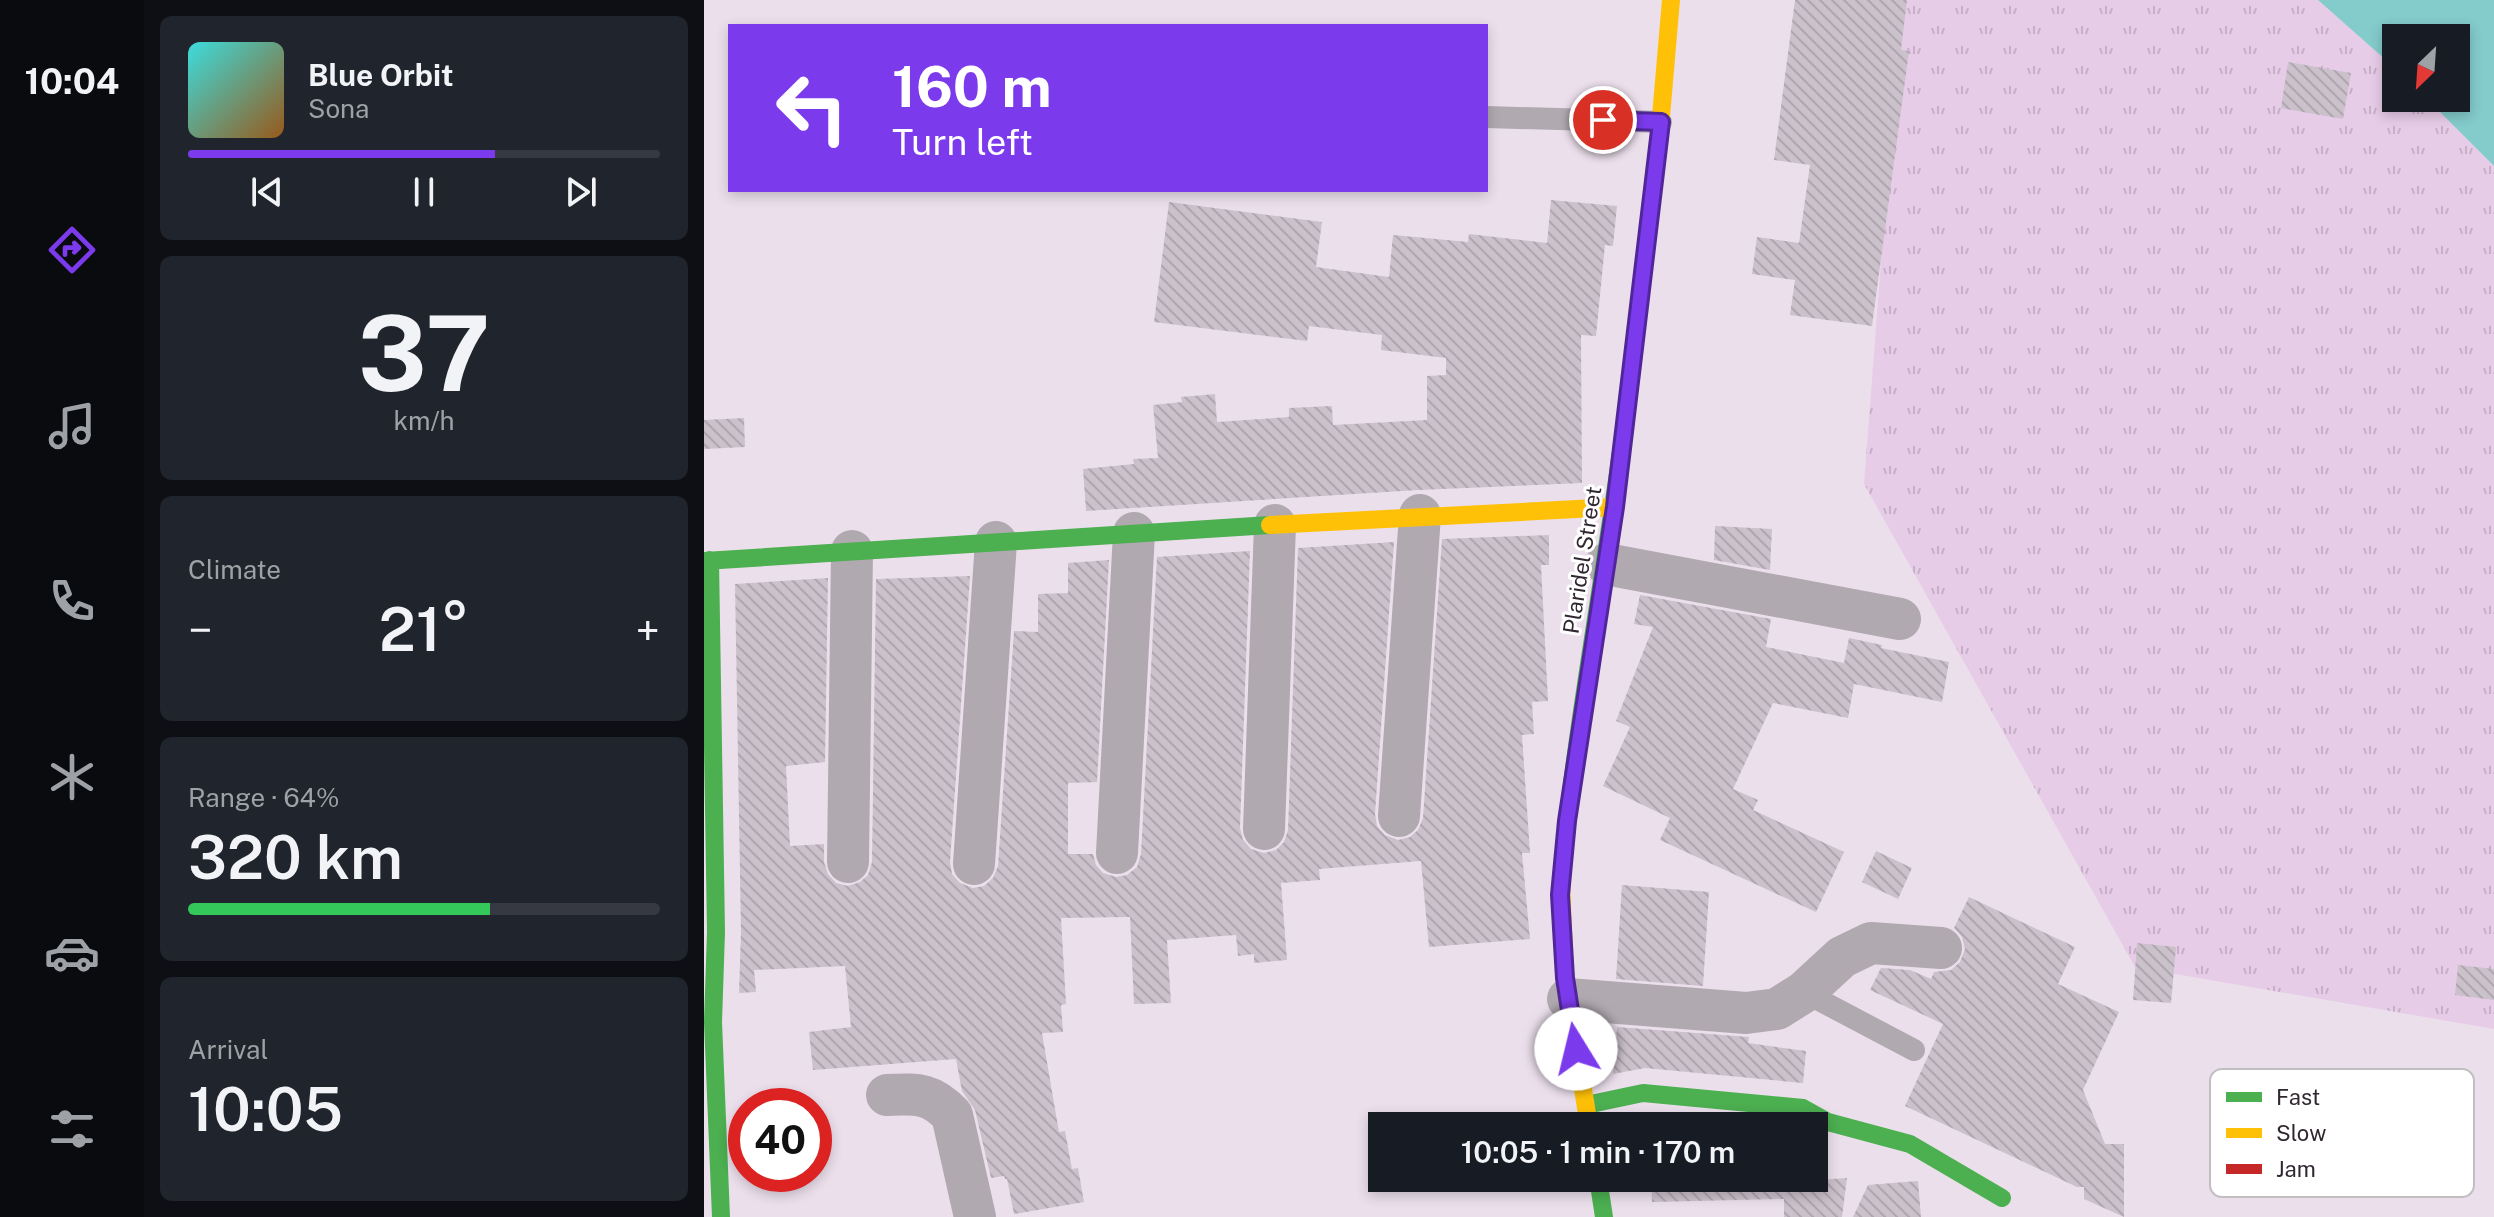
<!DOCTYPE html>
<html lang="en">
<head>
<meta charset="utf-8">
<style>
	:root { --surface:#171b24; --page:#20242c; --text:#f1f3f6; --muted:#9ea1a6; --line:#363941; --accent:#7c3aed }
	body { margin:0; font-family:"Public Sans",sans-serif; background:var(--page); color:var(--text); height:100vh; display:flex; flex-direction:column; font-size:30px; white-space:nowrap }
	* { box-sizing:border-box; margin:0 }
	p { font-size:26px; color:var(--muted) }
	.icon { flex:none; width:44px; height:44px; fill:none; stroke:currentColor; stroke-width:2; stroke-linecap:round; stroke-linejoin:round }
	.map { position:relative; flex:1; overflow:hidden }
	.side { display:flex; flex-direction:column; gap:16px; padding:16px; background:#0d0f14; width:560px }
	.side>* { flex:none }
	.banner { position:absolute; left:24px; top:24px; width:760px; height:168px; border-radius:0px; box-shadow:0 4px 12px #0003; background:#7c3aed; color:#fff; overflow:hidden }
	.needle { width:52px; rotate:205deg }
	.controls { position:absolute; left:1678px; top:24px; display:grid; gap:16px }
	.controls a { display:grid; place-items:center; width:88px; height:88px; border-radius:0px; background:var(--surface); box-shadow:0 4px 12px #0003; font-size:40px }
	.speed { position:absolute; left:24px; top:1088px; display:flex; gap:16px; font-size:40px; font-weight:700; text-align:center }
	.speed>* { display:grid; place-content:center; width:104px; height:104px; border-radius:50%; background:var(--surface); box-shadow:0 4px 12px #0003; line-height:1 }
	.speed .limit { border:12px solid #d22; background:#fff; color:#111 }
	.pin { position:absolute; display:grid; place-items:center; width:68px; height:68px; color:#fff; margin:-34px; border:4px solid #fff; border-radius:50%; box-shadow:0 2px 8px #0007 }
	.me { position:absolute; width:88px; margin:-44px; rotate:351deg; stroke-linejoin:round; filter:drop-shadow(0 0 6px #0008) }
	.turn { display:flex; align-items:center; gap:28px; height:168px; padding:0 32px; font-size:36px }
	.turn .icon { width:104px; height:104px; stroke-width:2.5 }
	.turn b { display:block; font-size:56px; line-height:68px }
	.big { font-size:60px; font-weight:600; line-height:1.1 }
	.side .tile { flex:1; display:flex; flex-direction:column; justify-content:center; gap:12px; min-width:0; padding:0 28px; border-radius:12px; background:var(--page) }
	.side .dial { align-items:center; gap:0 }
	.dial b { font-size:104px; line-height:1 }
	.song { display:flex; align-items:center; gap:24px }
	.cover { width:96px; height:96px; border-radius:12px; background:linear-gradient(135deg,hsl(180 70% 55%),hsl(30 70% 35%)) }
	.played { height:8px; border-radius:4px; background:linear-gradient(90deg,var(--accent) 65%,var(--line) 65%) }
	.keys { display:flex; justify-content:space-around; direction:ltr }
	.heat { display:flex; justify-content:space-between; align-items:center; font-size:44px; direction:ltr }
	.charge { height:12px; border-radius:6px; background:linear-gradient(90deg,#34c759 64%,var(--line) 0) }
	.trip { position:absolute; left:664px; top:1112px; width:460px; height:80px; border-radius:0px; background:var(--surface); box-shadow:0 4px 12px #0003; font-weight:600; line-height:80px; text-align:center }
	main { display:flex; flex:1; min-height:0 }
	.menu { display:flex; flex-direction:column; width:144px; justify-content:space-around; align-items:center; background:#090b0e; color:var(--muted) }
	.menu .icon { width:56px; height:56px }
	.menu .current { color:var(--accent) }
	.menu b { font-size:36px; color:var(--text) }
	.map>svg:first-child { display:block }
	.grass { fill:url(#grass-tufts) }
	.water { fill:#84cbcc }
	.building { fill:url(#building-back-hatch) }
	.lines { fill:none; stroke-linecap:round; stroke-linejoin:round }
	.lane { stroke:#b0a9b0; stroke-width:22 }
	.street { stroke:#b0a9b0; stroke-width:42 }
	.fast { stroke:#4caf50; stroke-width:18 }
	.slow { stroke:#ffc107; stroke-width:18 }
	.jam { stroke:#c62828; stroke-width:18 }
	.route-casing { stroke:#51269a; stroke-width:20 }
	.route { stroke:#7c3aed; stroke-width:14 }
	.labels { text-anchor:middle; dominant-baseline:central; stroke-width:6; stroke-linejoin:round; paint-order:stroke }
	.street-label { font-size:22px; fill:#302730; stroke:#fff }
	.key { fill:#fff; stroke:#c1bec1; stroke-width:2 }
	.key-label { font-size:22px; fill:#302730 }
</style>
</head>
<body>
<main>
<nav class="menu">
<b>10:04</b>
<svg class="icon current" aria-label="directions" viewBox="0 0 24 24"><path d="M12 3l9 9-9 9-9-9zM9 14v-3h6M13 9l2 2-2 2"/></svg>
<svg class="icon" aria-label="music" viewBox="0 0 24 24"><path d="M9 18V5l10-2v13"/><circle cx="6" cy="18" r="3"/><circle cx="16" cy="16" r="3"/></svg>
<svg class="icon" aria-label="phone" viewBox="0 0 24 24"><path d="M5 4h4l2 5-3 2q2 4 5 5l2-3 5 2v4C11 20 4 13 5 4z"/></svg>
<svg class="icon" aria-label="climate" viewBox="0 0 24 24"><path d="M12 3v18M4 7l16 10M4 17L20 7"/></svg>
<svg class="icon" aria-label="car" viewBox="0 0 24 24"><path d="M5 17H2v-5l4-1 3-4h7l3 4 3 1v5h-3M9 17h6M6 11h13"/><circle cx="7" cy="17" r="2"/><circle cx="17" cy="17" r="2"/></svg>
<svg class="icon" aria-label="filters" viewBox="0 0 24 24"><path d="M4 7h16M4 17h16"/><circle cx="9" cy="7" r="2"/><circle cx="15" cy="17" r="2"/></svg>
</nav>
<section class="side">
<div class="tile">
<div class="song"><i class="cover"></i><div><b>Blue Orbit</b><p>Sona</p></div></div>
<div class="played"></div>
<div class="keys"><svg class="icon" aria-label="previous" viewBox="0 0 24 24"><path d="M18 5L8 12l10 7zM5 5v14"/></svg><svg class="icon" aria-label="pause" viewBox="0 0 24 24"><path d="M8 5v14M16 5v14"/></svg><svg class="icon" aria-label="next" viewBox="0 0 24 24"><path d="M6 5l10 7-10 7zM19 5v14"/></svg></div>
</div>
<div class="tile dial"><b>37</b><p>km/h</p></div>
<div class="tile"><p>Climate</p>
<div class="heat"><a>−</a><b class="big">21°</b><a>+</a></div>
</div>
<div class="tile"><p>Range · 64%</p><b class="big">320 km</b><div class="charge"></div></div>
<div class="tile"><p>Arrival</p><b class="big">10:05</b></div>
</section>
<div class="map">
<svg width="1790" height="1217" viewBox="0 0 1790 1217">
	<defs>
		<pattern id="grass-tufts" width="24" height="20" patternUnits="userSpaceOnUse" patternTransform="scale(2)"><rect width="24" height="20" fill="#e7cce8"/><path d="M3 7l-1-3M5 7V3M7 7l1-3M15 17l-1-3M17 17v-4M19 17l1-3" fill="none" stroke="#c6afc7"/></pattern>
		<pattern id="building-back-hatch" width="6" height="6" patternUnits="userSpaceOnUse" patternTransform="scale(2)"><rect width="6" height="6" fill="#cbc1cb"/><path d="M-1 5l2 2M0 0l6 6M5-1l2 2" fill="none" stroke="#afa6af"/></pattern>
	</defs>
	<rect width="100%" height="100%" fill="#ebdfec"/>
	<!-- grass -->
	<path class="grass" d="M1197 0H1614L1692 69V98H1722L1790 166V1029L1431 967 1160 484Z"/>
	<!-- water -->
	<path class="water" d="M1614 0H1790V166L1722 98H1752V38H1692V69Z"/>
	<!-- building -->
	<path class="building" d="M1091 0H1203L1197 50 1205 51 1168 326 1086 315 1091 280 1048 274 1053 237 1095 243 1106 165 1070 160Z
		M1584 62 1647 73 1639 119 1577 108Z
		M847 200 913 206 909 246 901 245 892 336 877 335 878 483 714 490 382 511 379 469 430 464 429 459 454 458 449 405 478 402 477 397 511 394 513 422 585 417V408L628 406 629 425 723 420V376L742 375V358L677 350 678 335 605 326 603 341 450 322 465 202 618 222 612 267 685 277 689 235 764 242 765 234 843 243Z
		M40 418 41 447 0 449V420Z
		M1011 526 1068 529 1066 570 1010 560Z
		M845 535V565H837L844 701 828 702 830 734 818 735 826 853H818L826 939 725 947 717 861 615 869 616 880 577 883 583 960 550 963V954L534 956 532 935 463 940 467 1003 430 1004 426 917 357 918 362 1004 357 1005 359 1032 338 1033 355 1132 361 1131 368 1169 374 1168 380 1202 310 1214 303 1179H301L300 1176 287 1178 271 1110 258 1091 252 1059 109 1070 105 1032 147 1027 141 966 50 970 52 992 35 993 37 932 31 584 124 578 121 762 82 766 86 846 120 844V862L124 874 132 883 144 886 156 882 164 875 168 862 172 579 266 576 246 862 248 874 256 883 269 888 280 886 289 878 294 866 310 631 334 632V594L364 593V563L405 560 393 782 364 783V854H389L392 865 399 873 412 877 423 875 433 867 437 854 453 557 546 551 536 828 539 840 547 849 560 853 572 850 580 842 584 830 594 548 690 542 671 814 673 826 681 835 694 840 706 837 714 830 719 818 738 539Z
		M936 595 1067 619 1062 647 1140 663 1145 638 1178 645 1177 648 1245 662 1238 702 1150 684 1144 718 1069 703 1029 789 1054 800 1049 810 1140 852 1112 912 956 840 966 818 899 786 926 727 912 721 949 627 930 624Z
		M1172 851 1208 868 1194 899 1158 882Z
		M918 885 1005 892 999 986 912 979Z
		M1265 897 1371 947 1354 984 1415 1012 1379 1090 1401 1144H1420V1217L1380 1199V1187H1373L1201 1106 1239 1024 1166 990 1177 968 1206 970 1227 979 1230 972 1247 970 1256 962 1261 949 1258 937 1250 928Z
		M1433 943 1472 947 1467 1003 1429 1000Z
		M1754 965 1790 969V1000L1751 995Z
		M913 1027 1045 1037 1044 1043 1102 1051 1099 1083 941 1068 909 1074Z
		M946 1119 1023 1126H946Z
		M947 1178H1097V1181L1143 1178 1138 1217H1080V1199L948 1202Z
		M1214 1181 1217 1217H1149L1164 1185Z"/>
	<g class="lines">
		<!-- lane -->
		<path class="lane" d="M782 117 957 122
			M1100 992 1210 1050"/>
		<!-- street -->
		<path class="street" d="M902 564 1196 619
			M695 816 716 515
			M560 829 571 525
			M413 853 430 533
			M144 862 148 551
			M270 864 292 542
			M864 999 1042 1013 1073 1009 1100 992 1138 957 1167 943 1237 948
			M183 1095C213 1094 226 1092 248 1115L271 1217"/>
		<!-- fast -->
		<path class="fast" d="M6 560 12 932 9 1022 17 1217
			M0 561 566 525
			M857 882C872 720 904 561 924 399
			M882 1105 939 1093 1099 1108 1124 1122 1206 1144 1298 1198
			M894 1178 900 1217"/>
		<!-- slow -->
		<path class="slow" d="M956 128 967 0
			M566 525 911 507
			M857 882 861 978 885 1126"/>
		<!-- jam -->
		<path class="jam" d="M924 399 956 128"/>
	</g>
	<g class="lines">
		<!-- route casing -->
		<g class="route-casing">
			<path id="route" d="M872 1049 861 978 856 895 863 821 911 507 957 122 899 120"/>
		</g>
		<!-- route -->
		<use href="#route" class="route"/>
	</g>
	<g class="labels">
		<!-- street labels -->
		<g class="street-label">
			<text transform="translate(878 560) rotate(-81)">Plaridel Street</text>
		</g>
	</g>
	<!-- legend -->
	<rect x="1506" y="1069" width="264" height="128" rx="12" class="key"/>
	<rect x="1522" y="1092" width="36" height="10" fill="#4caf50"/>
	<rect x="1522" y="1128" width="36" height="10" fill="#ffc107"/>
	<rect x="1522" y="1164" width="36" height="10" fill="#c62828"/>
	<g class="key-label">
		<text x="1572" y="1105">Fast</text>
		<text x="1572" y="1141">Slow</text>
		<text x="1572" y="1177">Jam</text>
	</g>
</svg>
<div class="controls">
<a><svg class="needle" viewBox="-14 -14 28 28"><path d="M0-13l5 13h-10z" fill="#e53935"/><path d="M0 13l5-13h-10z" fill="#9ea1a6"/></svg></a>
</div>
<div class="speed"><div class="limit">40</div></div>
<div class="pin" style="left:899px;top:120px;background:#d93025"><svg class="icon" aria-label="arrive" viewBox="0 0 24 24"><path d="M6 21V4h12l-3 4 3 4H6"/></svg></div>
<svg class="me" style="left:872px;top:1049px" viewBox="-20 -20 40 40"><circle r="19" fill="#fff"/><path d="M0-13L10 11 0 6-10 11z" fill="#7c3aed"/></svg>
<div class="trip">10:05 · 1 min · 170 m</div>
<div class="banner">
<div class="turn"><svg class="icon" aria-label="left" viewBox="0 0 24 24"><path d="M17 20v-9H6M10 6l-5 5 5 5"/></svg><div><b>160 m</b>Turn left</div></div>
</div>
</div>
</main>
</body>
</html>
